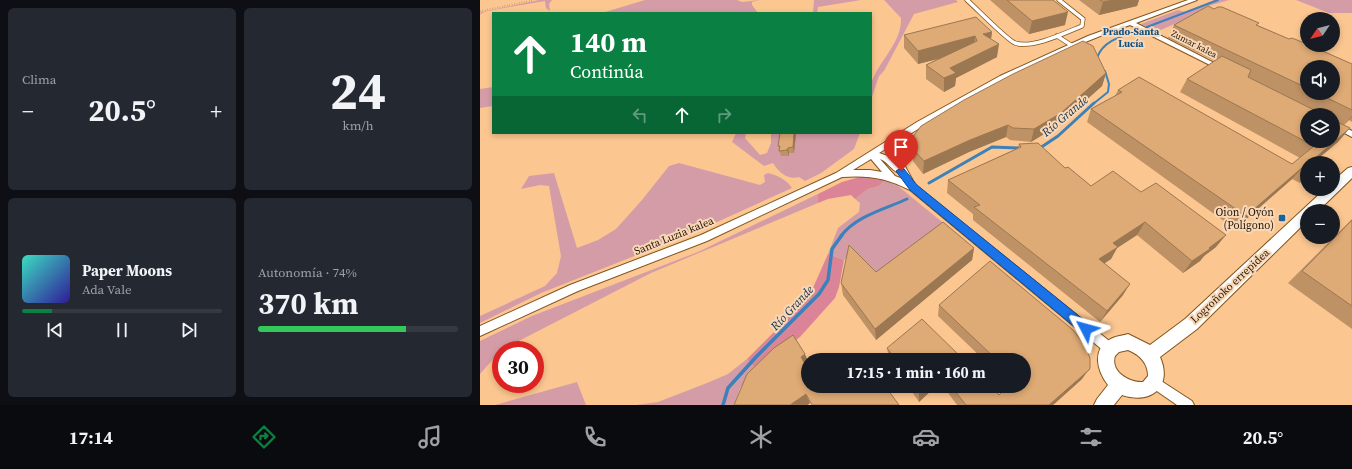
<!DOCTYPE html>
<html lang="es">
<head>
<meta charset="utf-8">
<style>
	:root { --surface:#171b24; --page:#242831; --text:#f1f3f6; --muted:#9ea1a6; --line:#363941; --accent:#0b8043 }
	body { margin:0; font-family:"Source Serif 4",serif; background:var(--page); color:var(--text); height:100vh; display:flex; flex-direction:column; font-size:15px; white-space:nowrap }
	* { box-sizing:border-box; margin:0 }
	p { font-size:13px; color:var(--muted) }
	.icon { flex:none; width:22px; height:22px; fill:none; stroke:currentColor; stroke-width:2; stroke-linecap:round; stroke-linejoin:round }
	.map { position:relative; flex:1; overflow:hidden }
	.drawer { display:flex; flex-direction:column; gap:8px; padding:8px; background:#0d0f14; width:480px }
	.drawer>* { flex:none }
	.hud { position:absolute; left:12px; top:12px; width:380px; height:122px; border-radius:0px; box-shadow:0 2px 6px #0003; background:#0b8043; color:#fff; overflow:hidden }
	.needle { width:26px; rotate:235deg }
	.fabs { position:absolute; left:820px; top:12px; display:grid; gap:8px }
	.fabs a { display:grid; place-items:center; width:40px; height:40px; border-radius:50%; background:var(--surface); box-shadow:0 2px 6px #0003; font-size:20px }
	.speed { position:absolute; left:12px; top:341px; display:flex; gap:8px; font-size:20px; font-weight:700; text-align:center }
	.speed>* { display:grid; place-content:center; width:52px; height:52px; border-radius:50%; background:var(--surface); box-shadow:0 2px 6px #0003; line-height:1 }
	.speed .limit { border:6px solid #d22; background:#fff; color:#111 }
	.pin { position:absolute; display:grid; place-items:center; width:34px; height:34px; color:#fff; margin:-41px -17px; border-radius:50% 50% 50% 0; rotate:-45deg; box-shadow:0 0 4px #0007 }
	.pin .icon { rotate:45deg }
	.me { position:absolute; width:44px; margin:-22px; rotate:309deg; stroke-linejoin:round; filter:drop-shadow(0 0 3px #0008) }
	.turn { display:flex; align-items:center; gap:14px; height:84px; padding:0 12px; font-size:18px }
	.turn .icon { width:52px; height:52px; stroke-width:2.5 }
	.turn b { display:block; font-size:28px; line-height:34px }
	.lanes { display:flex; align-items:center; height:38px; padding:0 12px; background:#0003; justify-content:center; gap:20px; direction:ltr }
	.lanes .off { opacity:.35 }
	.big { font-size:30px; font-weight:700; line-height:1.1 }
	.drawer .tile { flex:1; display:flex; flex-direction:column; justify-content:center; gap:6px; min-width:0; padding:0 14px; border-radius:6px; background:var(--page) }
	.drawer .dial { align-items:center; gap:0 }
	.dial b { font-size:52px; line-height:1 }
	.song { display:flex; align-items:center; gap:12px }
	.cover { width:48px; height:48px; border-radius:6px; background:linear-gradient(135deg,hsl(170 70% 55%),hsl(250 70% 35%)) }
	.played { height:4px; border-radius:2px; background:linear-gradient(90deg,var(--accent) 15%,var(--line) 15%) }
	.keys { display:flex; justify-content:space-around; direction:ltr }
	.heat { display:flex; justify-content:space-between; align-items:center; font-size:22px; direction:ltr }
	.charge { height:6px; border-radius:3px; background:linear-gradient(90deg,#34c759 74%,var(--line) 0) }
	.drawer .tiles { flex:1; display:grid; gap:8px; grid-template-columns:repeat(2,1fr) }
	.trip { position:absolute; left:321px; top:353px; width:230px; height:40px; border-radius:20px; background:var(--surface); box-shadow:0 2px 6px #0003; font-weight:700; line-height:40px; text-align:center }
	.menu { display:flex; height:64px; justify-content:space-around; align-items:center; background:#090b0e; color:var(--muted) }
	.menu .icon { width:28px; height:28px }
	.menu .current { color:var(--accent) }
	.menu b { font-size:18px; color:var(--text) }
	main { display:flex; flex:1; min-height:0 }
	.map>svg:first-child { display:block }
	.green { fill:#d49ca7 }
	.forest { fill:#dc8497 }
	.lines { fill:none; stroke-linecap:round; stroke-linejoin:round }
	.stream-far2 { stroke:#3d81ba; stroke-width:2 }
	.stream-far1 { stroke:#3d81ba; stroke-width:3 }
	.stream { stroke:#3d81ba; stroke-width:3.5 }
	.lane-casing { stroke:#83541d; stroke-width:5 }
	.street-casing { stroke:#83541d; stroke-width:2 }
	.secondary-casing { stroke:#83541d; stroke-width:2 }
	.path { stroke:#ab8259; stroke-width:1.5; stroke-dasharray:0.5 2; stroke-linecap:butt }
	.lane { stroke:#fff; stroke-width:3.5 }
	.street { fill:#fff; fill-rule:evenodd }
	.secondary { fill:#fff; fill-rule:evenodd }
	.wall { fill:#bf9265; fill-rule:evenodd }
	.shaded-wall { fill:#9b7752 }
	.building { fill:#deaa75; stroke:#9b7752 }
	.route { fill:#1a73e8; stroke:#114b97 }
	.poi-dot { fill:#1e6297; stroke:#f8d8b8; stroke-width:1.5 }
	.labels { text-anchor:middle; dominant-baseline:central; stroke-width:4; stroke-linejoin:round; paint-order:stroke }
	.far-street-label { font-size:9px; fill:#2d1904; stroke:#f8d8b8 }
	.far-neighbourhood-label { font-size:10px; font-weight:bold; fill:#105080; stroke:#f8d8b8 }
	.poi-label { font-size:11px; fill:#2d1904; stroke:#f8d8b8; text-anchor:end }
	.street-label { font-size:11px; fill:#2d1904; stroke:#f8d8b8 }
	.water-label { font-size:12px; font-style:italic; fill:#15324a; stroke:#f8d8b8 }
</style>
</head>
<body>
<main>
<section class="drawer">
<div class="tiles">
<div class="tile"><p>Clima</p>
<div class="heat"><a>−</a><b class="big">20.5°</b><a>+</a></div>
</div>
<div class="tile dial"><b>24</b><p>km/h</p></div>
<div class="tile">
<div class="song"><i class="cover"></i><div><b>Paper Moons</b><p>Ada Vale</p></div></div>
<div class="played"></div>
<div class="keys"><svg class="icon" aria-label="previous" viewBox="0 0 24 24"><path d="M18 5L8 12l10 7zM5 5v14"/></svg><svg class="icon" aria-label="pause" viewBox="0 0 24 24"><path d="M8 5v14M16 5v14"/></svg><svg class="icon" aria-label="next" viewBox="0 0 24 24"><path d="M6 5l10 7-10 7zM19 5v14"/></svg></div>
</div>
<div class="tile"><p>Autonomía · 74%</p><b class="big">370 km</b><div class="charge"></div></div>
</div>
</section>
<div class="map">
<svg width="872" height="405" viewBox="0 0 872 405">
	<rect width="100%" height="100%" fill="#fbc690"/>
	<!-- green -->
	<path class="green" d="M59 0H72L69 4 70 11 66 8 65 1 18 9 4 12 0 15 1 12Z
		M165 0H257L262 2 280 0 272 2V5L278 13H122Z
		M334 0H381L338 7 337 13H333Z
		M404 0H476L478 2 434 14 404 71 399 76 391 100C391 95 390 89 391 84 398 61 422 44 421 18Z
		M734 0H749L725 7 724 11 676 32 661 24 698 10 705 12Z
		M816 0H872V13H849Z
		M13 87V106L0 108V89Z
		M256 133H266L265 138 280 155 287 153 291 143V133H380L374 149 341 173 325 181 319 177C308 180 299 173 293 163L284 166 252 142Z
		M199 163 280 185 285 182 284 175 288 173C297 175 307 180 312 188L215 232 61 293 0 323V316L65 286 77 273 81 256 69 186 60 185 41 189 49 176 74 173 97 248 118 240 136 229 162 200 189 166Z
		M404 180 418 186 467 226 397 276 373 252 364 260 348 254 358 228 379 212 380 203 375 199 388 189 399 186Z
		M338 194V203L171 273 21 350 0 374V341L52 316 218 252Z
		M267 359 276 369 260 388 254 405H156L178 402 227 383 248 374Z
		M97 382 106 405H0H15Z"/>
	<!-- forest -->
	<path class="forest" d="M380 177 404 180 399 186 388 189 375 199 371 195 348 199 338 203V194L362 182Z
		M348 254 364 260 359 287 355 298 320 337 276 369 267 359 298 328 332 290Z"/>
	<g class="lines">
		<!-- stream-far2 -->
		<path class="stream-far2" d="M667 27 738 0
			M617 58C623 40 643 36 659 31
			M613 104 628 92 629 84 625 71"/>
		<!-- stream-far1 -->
		<path class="stream-far1" d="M560 148 578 136 614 103
			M449 183 512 147 541 148
			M361 236C376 216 405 209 427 199"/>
		<!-- stream -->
		<path class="stream" d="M243 405 248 388 276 357 339 294 348 280 352 249 362 235"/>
		<!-- lane casing -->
		<g class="lane-casing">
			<path id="lane" d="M487 0C495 7 528 41 535 43 552 49 585 33 602 26L603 19 579 0
				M577 36 591 45"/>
		</g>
		<!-- street casing -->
		<g class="street-casing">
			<path id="street" d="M708 0H717L656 23 744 68V70H740L650 25C573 52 499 90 430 134 414 160 425 163 435 185L633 344 635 348 633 352 629 353 625 352 430 190C406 178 389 175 362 177L227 241 98 291 0 336V326L90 285 221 235 356 173 437 122 520 76 608 36ZM417 142 415 148 414 160 411 157 399 153ZM391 159 402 172 390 170H373ZM400 159C408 162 411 170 419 173L423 179 415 176Z
				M853 121 872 131V137L853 127Z
				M675 377 712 401 714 405H697L671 387 669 383 671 379Z"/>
		</g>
		<!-- secondary casing -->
		<g class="secondary-casing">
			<path id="secondary" d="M872 167V178L838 211H827V221L717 329 680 357C693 387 671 405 642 395L634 405H614L617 399 628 385C617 371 612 350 629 340 635 336 642 336 648 334L670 345 705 319 845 189H853V181L868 168ZM648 350C660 355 668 363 668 376L663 382C650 383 630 372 635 356L639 352Z"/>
		</g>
		<!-- path -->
		<path class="path" d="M0 11 54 0"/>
		<!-- lane -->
		<use href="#lane" class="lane"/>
		<!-- street -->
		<use href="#street" class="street"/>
		<!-- secondary -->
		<use href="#secondary" class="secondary"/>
	</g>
	<!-- wall -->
	<path class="wall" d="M510 0H573L585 25 549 34Z
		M599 0H659L657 6 619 15Z
		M734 9 777 25 809 39 872 64V122L869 120 864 125 853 120V115H844L858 142 827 163V177L820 183 812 179 755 229 607 122 611 109 635 96 638 90 812 164 820 158 700 92 707 79 735 61 688 38 694 25ZM827 67 853 93H827Z
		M512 32 511 39 517 57 476 78 475 86 464 92 446 79V65L460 58 438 64 424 48V35Z
		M626 73 622 86 577 126 551 142 530 140 526 137 489 152 443 174 433 161 432 150V138Z
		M300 133H316L314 153H309V156H301L298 146Z
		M539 144 585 168 611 186 661 192 736 247 724 256 720 261 703 273 657 235 637 248 631 259 624 264 643 295 620 322 493 220V214L467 193 468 180 538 148Z
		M872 219V329L808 283Z
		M494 248 492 260 396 340 363 295 361 283Z
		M459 305 602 379 573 405H477L463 386H510L519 395 544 386V360H504L458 316Z
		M407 348 484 360H410L409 359Z
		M428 386H456L439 402Z"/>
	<!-- shaded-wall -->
	<path class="shaded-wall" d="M633 0H659L657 6 619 15 623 2Z
		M588 12 585 25 549 34 552 21Z
		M512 32 510 45 503 34Z
		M495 36 494 50 438 64V51Z
		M519 44 517 57 476 78 475 86 464 92V78L470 68Z
		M626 73 622 86 577 126 551 142 554 129Z
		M872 116V117L864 125Z
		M528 125 526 137 489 152 443 174 444 161 490 140Z
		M870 128 858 142 833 163 835 158Z
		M314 133H316V134L314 153 313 147Z
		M308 148 309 153V156L307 150Z
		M824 166 812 179 755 229 766 216Z
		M827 176V177L820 183Z
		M665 222 657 235 637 248 631 259 612 271 619 259 633 243Z
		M746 235 736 247 724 256 720 261 703 273 712 261Z
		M494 248 492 260 396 340 395 329Z
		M650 284 643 295 620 322 627 311Z
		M325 354 328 361V365L325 367 321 357Z
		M610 368 602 379 573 405H569Z
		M446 386H456L439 402V393Z
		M326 394 330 403 328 405H310Z"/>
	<!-- building -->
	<path class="building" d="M527 0H573L588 12 552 21Z
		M620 0H633L623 2Z
		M728 6 734 9 738 7H742L779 23 776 25 809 39 812 38 827 44V45H829L872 64V110L837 93H853V67H827V88L694 25Z
		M496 17 512 32 503 34 519 44 470 68 476 73 464 78 446 65 497 41 495 36 438 51 424 35Z
		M603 41 613 46 626 73 581 113 554 129 533 128 528 125 490 140 444 161 433 149 432 138 441 126 484 100 533 74Z
		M742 56 771 70 768 77 844 115H827V141H853V120L870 128 835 158 842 162 840 163H827V168L824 166 766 216 611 109 642 92 638 90 659 77 812 164 834 146 707 79Z
		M300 133H314L313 147 308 148 307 150 299 151 300 146H298Z
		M558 143 585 168 588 167 611 186 633 171 661 192 676 183 746 235 729 248 730 249 712 261 665 222 633 243 638 247 619 259 650 284 627 311 494 207 500 205 468 180 541 147 539 144Z
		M872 220V306L822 271Z
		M463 222 494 248 395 329 361 283 369 245 396 272Z
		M510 261 593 330 604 344 610 358V368L609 370 569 405H486L471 386H510L519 395 527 386H544V360H517L459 305Z
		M442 319 484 360H416L407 348Z
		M313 335 325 354 321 357 328 369V386H339L342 392 351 386H405L419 405H332L326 394 310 405H254L267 374 294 348Z
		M435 386H446L439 393Z"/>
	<!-- route -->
	<path class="route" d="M421 168 424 169 437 185 610 325 611 329 610 333 606 334 602 333 430 190 416 171Z"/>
	<!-- markers -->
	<rect class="poi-dot" x="798" y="214" width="8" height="8" rx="2"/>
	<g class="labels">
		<!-- far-street labels -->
		<g class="far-street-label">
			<text transform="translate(714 44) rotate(27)">Zumar kalea</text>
		</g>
		<!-- far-neighbourhood labels -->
		<g class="far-neighbourhood-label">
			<text x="651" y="31">Prado-Santa<tspan x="651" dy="12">Lucía</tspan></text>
		</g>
		<!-- poi labels -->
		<g class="poi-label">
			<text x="794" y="212">Oion / Oyón<tspan x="794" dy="13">(Polígono)</tspan></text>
		</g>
		<!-- street labels -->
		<g class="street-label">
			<text transform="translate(194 236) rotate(-22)">Santa Luzia kalea</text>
			<text transform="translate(750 286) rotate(-43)">Logroñoko errepidea</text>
		</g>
		<!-- water labels -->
		<g class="water-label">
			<text transform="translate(585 116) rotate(-40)">Río Grande</text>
			<text transform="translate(312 308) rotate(-47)">Río Grande</text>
		</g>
	</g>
</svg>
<div class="fabs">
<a><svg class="needle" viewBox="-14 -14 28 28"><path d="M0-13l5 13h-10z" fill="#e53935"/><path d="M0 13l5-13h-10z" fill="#9ea1a6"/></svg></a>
<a><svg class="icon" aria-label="sound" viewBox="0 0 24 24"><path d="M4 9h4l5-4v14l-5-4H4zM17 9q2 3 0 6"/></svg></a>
<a><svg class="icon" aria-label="layers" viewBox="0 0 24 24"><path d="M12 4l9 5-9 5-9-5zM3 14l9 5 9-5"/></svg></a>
<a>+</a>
<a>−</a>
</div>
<div class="speed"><div class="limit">30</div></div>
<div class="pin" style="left:421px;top:171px;background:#d93025"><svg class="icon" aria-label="arrive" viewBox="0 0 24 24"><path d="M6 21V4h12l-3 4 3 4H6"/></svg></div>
<svg class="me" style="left:606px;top:329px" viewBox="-20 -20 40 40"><path d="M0-17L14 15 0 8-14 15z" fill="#1a73e8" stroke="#fff" stroke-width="4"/></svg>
<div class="trip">17:15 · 1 min · 160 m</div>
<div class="hud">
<div class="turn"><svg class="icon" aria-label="ahead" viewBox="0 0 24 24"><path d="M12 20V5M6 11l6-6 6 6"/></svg><div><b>140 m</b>Continúa</div></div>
<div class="lanes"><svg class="icon off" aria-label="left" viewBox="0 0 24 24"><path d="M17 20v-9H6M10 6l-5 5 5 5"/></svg><svg class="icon" aria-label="ahead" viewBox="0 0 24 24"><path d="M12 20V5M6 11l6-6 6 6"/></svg><svg class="icon off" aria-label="right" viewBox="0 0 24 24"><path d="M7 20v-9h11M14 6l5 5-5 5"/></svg></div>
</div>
</div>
</main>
<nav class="menu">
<b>17:14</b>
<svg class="icon current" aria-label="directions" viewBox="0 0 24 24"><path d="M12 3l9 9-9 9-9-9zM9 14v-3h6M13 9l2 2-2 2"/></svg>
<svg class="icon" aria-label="music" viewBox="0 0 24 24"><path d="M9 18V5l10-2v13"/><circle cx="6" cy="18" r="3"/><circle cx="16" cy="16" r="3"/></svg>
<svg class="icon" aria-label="phone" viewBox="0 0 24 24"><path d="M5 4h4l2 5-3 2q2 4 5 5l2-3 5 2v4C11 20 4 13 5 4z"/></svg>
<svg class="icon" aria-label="climate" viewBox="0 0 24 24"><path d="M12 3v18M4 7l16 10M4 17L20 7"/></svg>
<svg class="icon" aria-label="car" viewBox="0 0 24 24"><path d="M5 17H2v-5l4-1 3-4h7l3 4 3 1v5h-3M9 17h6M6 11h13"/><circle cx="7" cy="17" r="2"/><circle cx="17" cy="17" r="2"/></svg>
<svg class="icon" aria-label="filters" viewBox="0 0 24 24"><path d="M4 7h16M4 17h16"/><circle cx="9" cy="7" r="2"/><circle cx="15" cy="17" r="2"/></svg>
<b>20.5°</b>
</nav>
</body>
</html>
